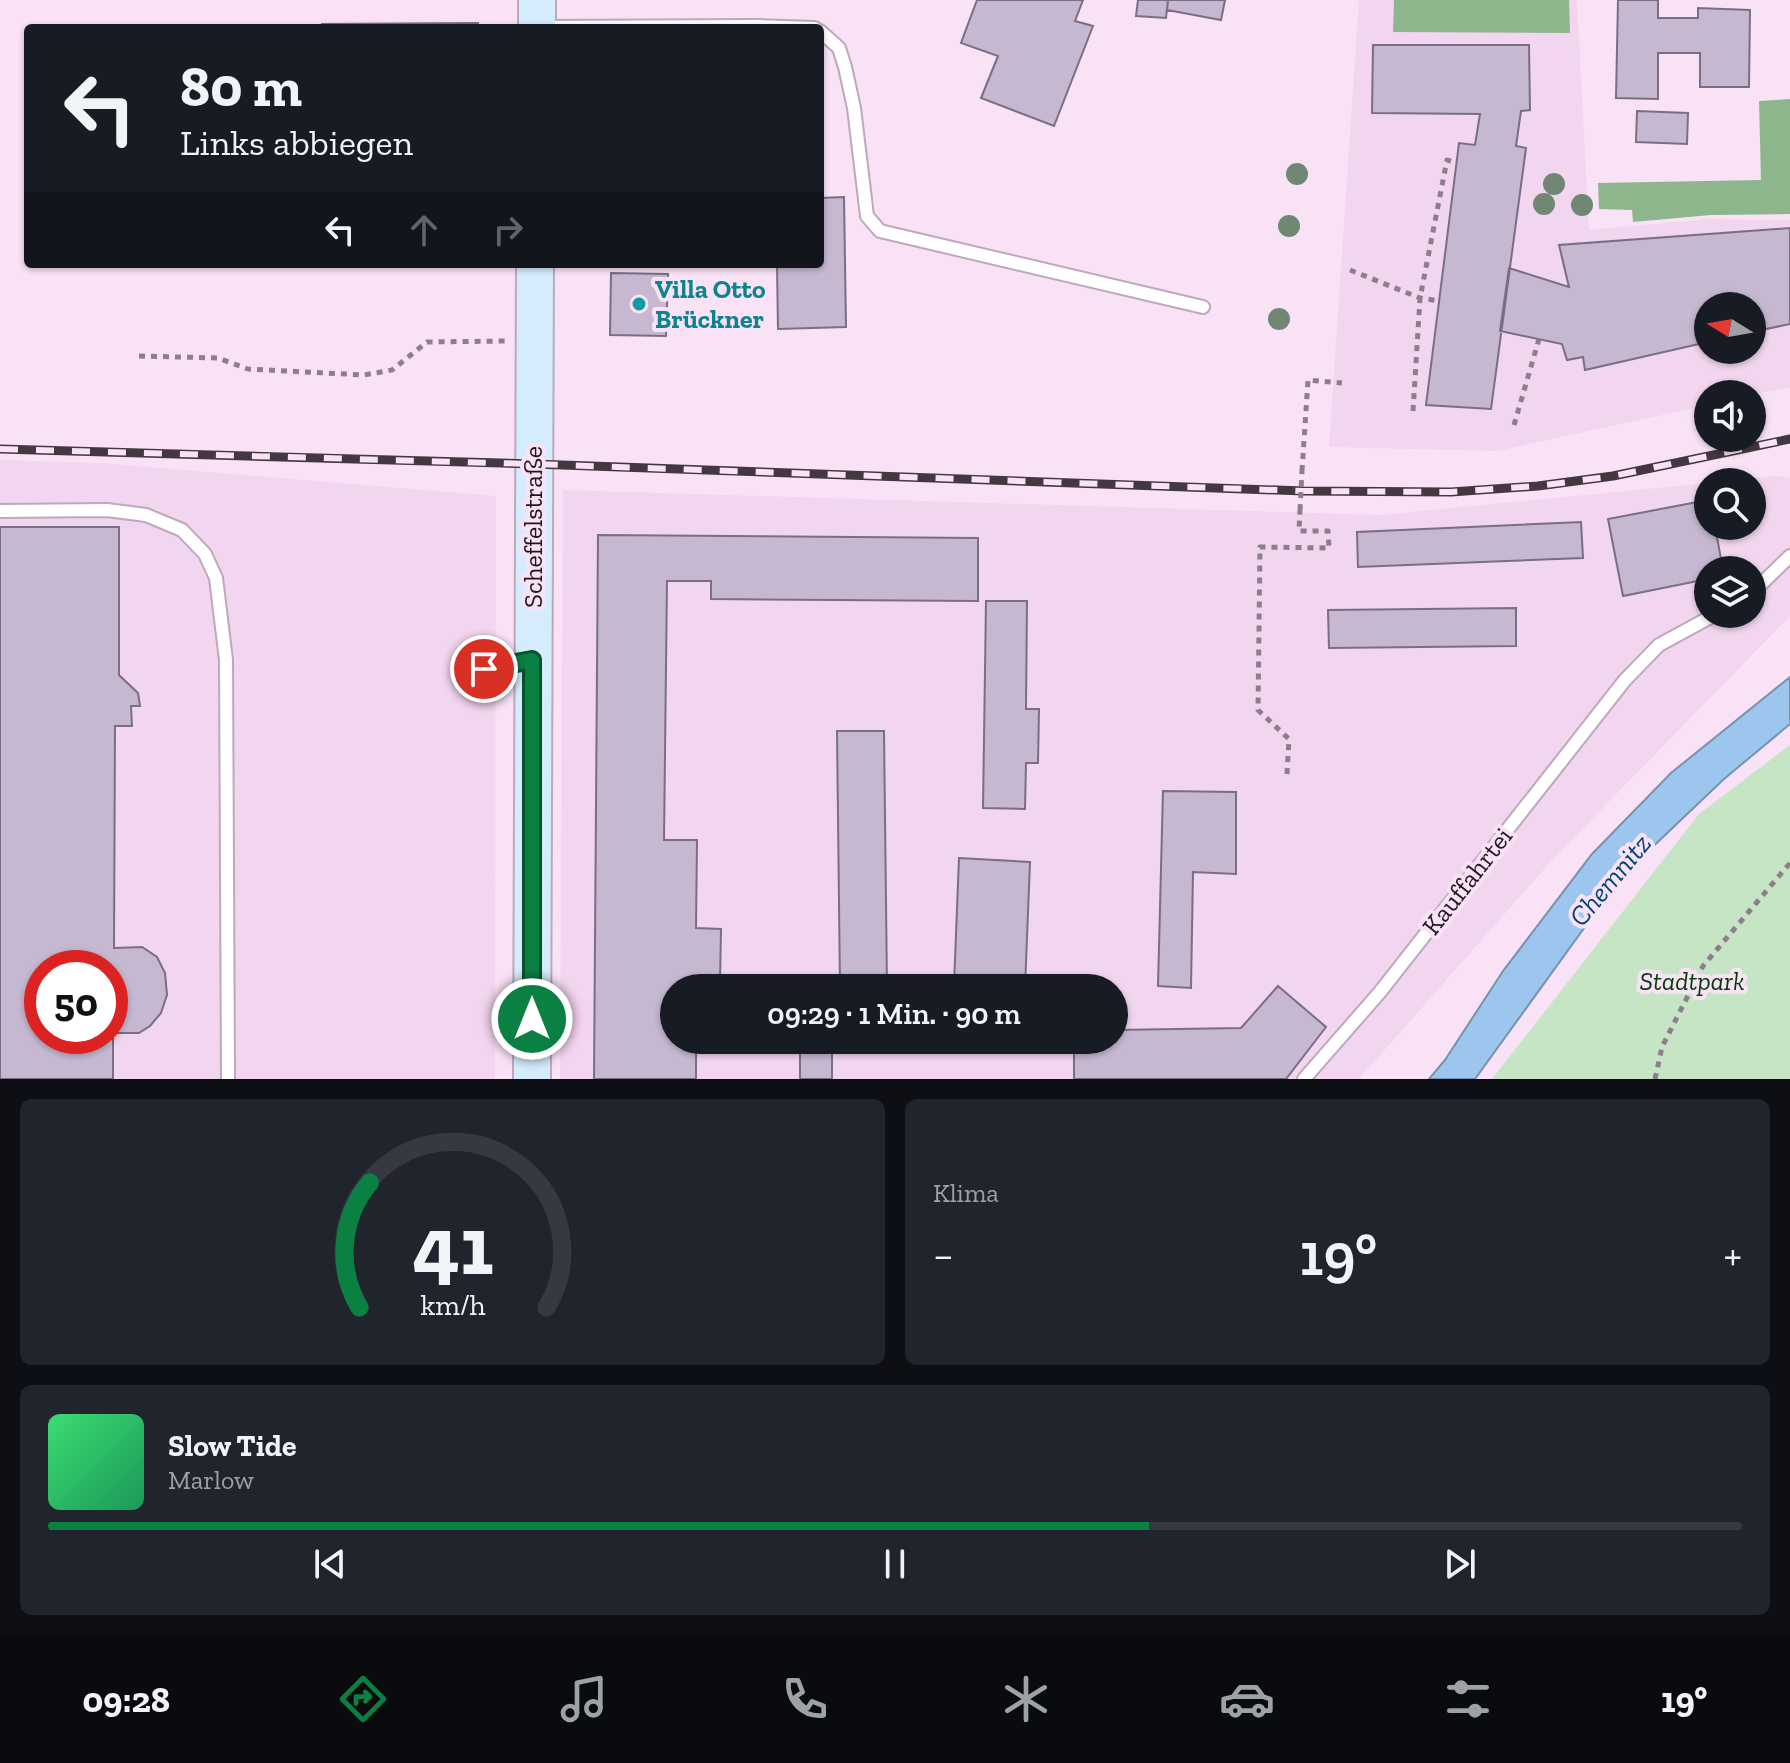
<!DOCTYPE html>
<html lang="de">
<head>
<meta charset="utf-8">
<style>
	:root { --surface:#171b24; --page:#20242c; --text:#f1f3f6; --muted:#9ea1a6; --line:#363941; --accent:#0b8043 }
	body { margin:0; font-family:"Zilla Slab",serif; background:var(--page); color:var(--text); height:100vh; display:flex; flex-direction:column; font-size:30px; white-space:nowrap }
	* { box-sizing:border-box; margin:0 }
	p { font-size:26px; color:var(--muted) }
	.icon { flex:none; width:44px; height:44px; fill:none; stroke:currentColor; stroke-width:2; stroke-linecap:round; stroke-linejoin:round }
	.map { position:relative; height:1079px; overflow:hidden }
	.panel { display:flex; flex-direction:column; gap:20px; padding:20px; background:#0d0f14; flex:1 }
	.panel>* { flex:none }
	.banner { position:absolute; left:24px; top:24px; width:800px; height:244px; border-radius:8px; box-shadow:0 2px 6px #0004; background:#171b24; color:var(--text); overflow:hidden }
	.needle { width:52px; rotate:281deg }
	.buttons { position:absolute; left:1694px; top:292px; display:grid; gap:16px }
	.buttons a { display:grid; place-items:center; width:72px; height:72px; border-radius:50%; background:var(--surface); box-shadow:0 2px 6px #0004; font-size:40px }
	.speed { position:absolute; left:24px; top:950px; display:flex; gap:16px; font-size:40px; font-weight:700; text-align:center }
	.speed>* { display:grid; place-content:center; width:104px; height:104px; border-radius:50%; background:var(--surface); box-shadow:0 2px 6px #0004; line-height:1 }
	.speed .limit { border:12px solid #d22; background:#fff; color:#111 }
	.pin { position:absolute; display:grid; place-items:center; width:68px; height:68px; color:#fff; margin:-34px; border:4px solid #fff; border-radius:50%; box-shadow:0 2px 8px #0007 }
	.me { position:absolute; width:88px; margin:-44px; rotate:0deg; stroke-linejoin:round; filter:drop-shadow(0 0 6px #0008) }
	.turn { display:flex; align-items:center; gap:28px; height:168px; padding:0 24px; font-size:36px }
	.turn .icon { width:104px; height:104px; stroke-width:2.5 }
	.turn b { display:block; font-size:56px; line-height:68px }
	.lanes { display:flex; align-items:center; height:76px; padding:0 24px; background:#0003; justify-content:center; gap:40px; direction:ltr }
	.lanes .off { opacity:.35 }
	.big { font-size:60px; font-weight:600; line-height:1.1 }
	.panel .tile { flex:1; display:flex; flex-direction:column; justify-content:center; gap:12px; min-width:0; padding:0 28px; border-radius:12px; background:var(--page) }
	.panel .dial { align-items:center; gap:0 }
	.dial svg { height:208px; overflow:visible; fill:none; stroke:var(--line); stroke-width:7; stroke-linecap:round; text-anchor:middle }
	.dial text { fill:var(--text); stroke:none }
	.song { display:flex; align-items:center; gap:24px }
	.cover { width:96px; height:96px; border-radius:12px; background:linear-gradient(135deg,hsl(140 70% 55%),hsl(150 70% 35%)) }
	.played { height:8px; border-radius:4px; background:linear-gradient(90deg,var(--accent) 65%,var(--line) 65%) }
	.keys { display:flex; justify-content:space-around; direction:ltr }
	.heat { display:flex; justify-content:space-between; align-items:center; font-size:44px; direction:ltr }
	.panel .tiles { flex:1; display:grid; gap:20px; grid-template-columns:1fr 1fr }
	.tile:last-child { grid-column:span 2 }
	.trip { position:absolute; left:660px; top:974px; width:468px; height:80px; border-radius:40px; background:var(--surface); box-shadow:0 2px 6px #0004; font-weight:600; line-height:80px; text-align:center }
	.menu { display:flex; height:128px; justify-content:space-around; align-items:center; background:#090b0e; color:var(--muted) }
	.menu .icon { width:56px; height:56px }
	.menu .on { color:var(--accent) }
	.menu b { font-size:36px; color:var(--text) }
	.map>svg:first-child { display:block }
	.built { fill:#f2d5ee; fill-rule:evenodd }
	.green { fill:#c5e5c5 }
	.forest { fill:#8eb68d }
	.water { fill:#9dc6ef; stroke:#7791b0; stroke-width:2 }
	.building { fill:#c5b8d0; stroke:#7a6e84; stroke-width:2; fill-rule:evenodd }
	.lines { fill:none; stroke-linecap:round; stroke-linejoin:round }
	.lane-casing { stroke:#bea8bc; stroke-width:16 }
	.secondary-casing { stroke:#bea8bc; stroke-width:40 }
	.path { stroke:#8e7e8c; stroke-width:5; stroke-dasharray:6 6; stroke-linecap:butt }
	.lane { stroke:#fff; stroke-width:12 }
	.secondary { stroke:#d4ecfd; stroke-width:36 }
	.rail-casing { stroke:#433841; stroke-width:9 }
	.rail { stroke:#f9e2f6; stroke-width:6; stroke-dasharray:18; stroke-linecap:butt }
	.path-bridge { stroke:#8e7e8c; stroke-width:5; stroke-dasharray:6 6; stroke-linecap:butt }
	.tree { fill:#708873 }
	.route-casing { stroke:#07532c; stroke-width:20 }
	.route { stroke:#0b8043; stroke-width:14 }
	.culture-dot { fill:#0f9aa8; stroke:#f9e2f6; stroke-width:3 }
	.labels { text-anchor:middle; dominant-baseline:central; stroke-width:8; stroke-linejoin:round; paint-order:stroke }
	.culture-label { font-size:26px; font-weight:bold; fill:#0d838f; stroke:#f9e2f6; text-anchor:start }
	.street-label { font-size:26px; fill:#1e161d; stroke:#f9e2f6 }
	.park-label { font-size:26px; font-style:italic; fill:#003e07; stroke:#f9e2f6 }
	.water-label { font-size:28px; font-style:italic; fill:#014375; stroke:#f9e2f6 }
</style>
</head>
<body>
<div class="map">
<svg width="1790" height="1079" viewBox="0 0 1790 1079">
	<rect width="100%" height="100%" fill="#f9e2f6"/>
	<!-- built -->
	<path class="built" d="M1359 0H1577L1589 230 1710 219 1790 220V387L1752 395 1708 394V405L1497 451 1329 447ZM1708 306H1752V350H1708Z
		M0 460 101 463 496 496 495 1079H0ZM42 968H110V1036H42Z
		M1775 476 1790 478V616L1553 859 1359 1079H560L563 490 1380 515 1708 483V526H1752V482H1716ZM1708 570H1752V614H1708ZM674 988H1114V1040H674Z"/>
	<!-- green -->
	<path class="green" d="M1790 745V1079H1492L1699 814Z"/>
	<!-- forest -->
	<path class="forest" d="M1394 0H1569L1570 33 1393 32Z
		M1790 99V214L1711 215 1633 222 1632 210 1599 209 1598 183 1761 180 1759 101Z"/>
	<!-- water -->
	<path class="water" d="M1790 677V724L1724 779 1621 877 1475 1079H1429L1445 1060 1503 971 1592 854 1671 773Z"/>
	<!-- building -->
	<path class="building" d="M977 0H1083L1075 21 1093 26 1054 126 981 98 998 56 961 43Z
		M1138 0H1168L1166 18 1136 16Z
		M1168 0H1225L1221 20 1167 10Z
		M1618 0H1658V18H1698V8L1750 10 1749 87H1700V53H1658V99L1616 98Z
		M478 23V28H322V24Z
		M1373 45H1529L1530 110 1521 111 1516 146 1526 148 1491 409 1426 405 1459 143 1475 145 1480 114 1372 113Z
		M820 52 822 168H820Z
		M1637 111 1688 113 1687 144 1636 142Z
		M844 197 846 327 778 329 777 264H820V198Z
		M1790 228V324L1752 332V306H1708V342L1585 370 1583 357 1567 360 1562 344 1500 331 1509 268 1569 287 1559 245Z
		M611 273 668 274 666 336 610 335Z
		M1708 500V526H1715L1723 570H1708V579L1623 596 1608 519Z
		M1581 522 1583 558 1358 567 1357 532Z
		M0 527H119V675L138 693 140 706H131L132 726H115L114 948 142 947 157 957 165 973 167 995 161 1013 150 1026 139 1033H113V1079H0ZM42 968H110V1036H42Z
		M598 535 978 538V601L711 599V581H667L664 840H697L696 928 721 929 720 982H697V988H674V1040H696V1079H594Z
		M986 601H1027L1026 709H1039L1038 763H1026L1025 809 983 808Z
		M1516 608V646L1329 648 1328 610Z
		M837 731H884L887 988H840Z
		M1163 791 1236 792V874L1193 872 1191 988 1158 986Z
		M959 858 1030 862 1025 988 954 985Z
		M799 984H831V988H799Z
		M1278 986 1326 1027 1286 1079H1074V1040H1114V1030L1241 1028Z
		M800 1040H832V1079H800Z"/>
	<g class="lines">
		<!-- lane casing -->
		<g class="lane-casing">
			<path id="lane" d="M540 27 757 26 815 28
				M820 31 839 48 845 67 854 108 867 216 880 231 1203 307
				M0 511 107 510 146 515 182 530 205 554 216 578 226 660 228 1079
				M1752 593 1790 556
				M460 674 531 660
				M1304 1079 1380 992 1625 680 1659 645 1716 614"/>
		</g>
		<!-- secondary casing -->
		<g class="secondary-casing">
			<path id="secondary" d="M537 28V0
				M532 1079 535 264"/>
		</g>
		<!-- path -->
		<path class="path" d="M1350 270 1420 298 1439 301
			M139 356 218 358 248 369 364 375 392 370 427 342 505 341
			M1413 411 1420 298 1447 160 1457 163
			M1514 425 1539 339
			M1302 471 1308 380 1342 383
			M1287 774 1289 739 1258 710 1260 547 1329 548 1328 531H1299L1300 510
			M1655 1079 1662 1047 1703 966 1790 863"/>
		<!-- lane -->
		<use href="#lane" class="lane"/>
		<!-- secondary -->
		<use href="#secondary" class="secondary"/>
		<!-- rail casing -->
		<g class="rail-casing">
			<path id="rail" d="M0 449 533 464 1304 491 1451 492 1538 486 1613 476 1790 439"/>
		</g>
		<!-- rail -->
		<use href="#rail" class="rail"/>
		<!-- path-bridge -->
		<path class="path-bridge" d="M1300 510 1302 471"/>
	</g>
	<!-- trees -->
	<g class="tree">
		<circle cx="1297" cy="174" r="11"/>
		<circle cx="1554" cy="184" r="11"/>
		<circle cx="1544" cy="204" r="11"/>
		<circle cx="1582" cy="205" r="11"/>
		<circle cx="1289" cy="226" r="11"/>
		<circle cx="1279" cy="319" r="11"/>
	</g>
	<g class="lines">
		<!-- route casing -->
		<g class="route-casing">
			<path id="route" d="M484 669 532 660V1019"/>
		</g>
		<!-- route -->
		<use href="#route" class="route"/>
	</g>
	<!-- markers -->
	<circle class="culture-dot" cx="639" cy="304" r="8"/>
	<g class="labels">
		<!-- culture labels -->
		<g class="culture-label">
			<text x="655" y="289">Villa Otto<tspan x="655" dy="30">Brückner</tspan></text>
		</g>
		<!-- street labels -->
		<g class="street-label">
			<text transform="translate(533 527) rotate(-90)">Scheffelstraße</text>
			<text transform="translate(1467 881) rotate(-52)">Kauffahrtei</text>
		</g>
		<!-- park labels -->
		<g class="park-label">
			<text x="1692" y="981">Stadtpark</text>
		</g>
		<!-- water labels -->
		<g class="water-label">
			<text transform="translate(1610 880) rotate(-50)">Chemnitz</text>
		</g>
	</g>
</svg>
<div class="buttons">
<a><svg class="needle" viewBox="-14 -14 28 28"><path d="M0-13l5 13h-10z" fill="#e53935"/><path d="M0 13l5-13h-10z" fill="#9ea1a6"/></svg></a>
<a><svg class="icon" aria-label="sound" viewBox="0 0 24 24"><path d="M4 9h4l5-4v14l-5-4H4zM17 9q2 3 0 6"/></svg></a>
<a><svg class="icon" aria-label="search" viewBox="0 0 24 24"><circle cx="10" cy="10" r="6"/><path d="M15 15l6 6"/></svg></a>
<a><svg class="icon" aria-label="layers" viewBox="0 0 24 24"><path d="M12 4l9 5-9 5-9-5zM3 14l9 5 9-5"/></svg></a>
</div>
<div class="speed"><div class="limit">50</div></div>
<div class="pin" style="left:484px;top:669px;background:#d93025"><svg class="icon" aria-label="arrive" viewBox="0 0 24 24"><path d="M6 21V4h12l-3 4 3 4H6"/></svg></div>
<svg class="me" style="left:532px;top:1019px" viewBox="-20 -20 40 40"><circle r="17" fill="#0b8043" stroke="#fff" stroke-width="3"/><path d="M0-11L8 9 0 5-8 9z" fill="#fff"/></svg>
<div class="trip">09:29 · 1 Min. · 90 m</div>
<div class="banner">
<div class="turn"><svg class="icon" aria-label="left" viewBox="0 0 24 24"><path d="M17 20v-9H6M10 6l-5 5 5 5"/></svg><div><b>80 m</b>Links abbiegen</div></div>
<div class="lanes"><svg class="icon" aria-label="left" viewBox="0 0 24 24"><path d="M17 20v-9H6M10 6l-5 5 5 5"/></svg><svg class="icon off" aria-label="ahead" viewBox="0 0 24 24"><path d="M12 20V5M6 11l6-6 6 6"/></svg><svg class="icon off" aria-label="right" viewBox="0 0 24 24"><path d="M7 20v-9h11M14 6l5 5-5 5"/></svg></div>
</div>
</div>
<section class="panel">
<div class="tiles">
<div class="tile dial"><svg viewBox="0 0 100 80">
<path d="M14 69A42 42 0 1 1 86 69"/>
<path d="M14 69A42 42 0 0 1 18 21" stroke="#0b8043"/>
<text x="50" y="56" font-size="32" font-weight="700">41</text>
<text x="50" y="72" font-size="11">km/h</text>
</svg></div>
<div class="tile"><p>Klima</p>
<div class="heat"><a>−</a><b class="big">19°</b><a>+</a></div>
</div>
<div class="tile">
<div class="song"><i class="cover"></i><div><b>Slow Tide</b><p>Marlow</p></div></div>
<div class="played"></div>
<div class="keys"><svg class="icon" aria-label="previous" viewBox="0 0 24 24"><path d="M18 5L8 12l10 7zM5 5v14"/></svg><svg class="icon" aria-label="pause" viewBox="0 0 24 24"><path d="M8 5v14M16 5v14"/></svg><svg class="icon" aria-label="next" viewBox="0 0 24 24"><path d="M6 5l10 7-10 7zM19 5v14"/></svg></div>
</div>
</div>
</section>
<nav class="menu">
<b>09:28</b>
<svg class="icon on" aria-label="directions" viewBox="0 0 24 24"><path d="M12 3l9 9-9 9-9-9zM9 14v-3h6M13 9l2 2-2 2"/></svg>
<svg class="icon" aria-label="music" viewBox="0 0 24 24"><path d="M9 18V5l10-2v13"/><circle cx="6" cy="18" r="3"/><circle cx="16" cy="16" r="3"/></svg>
<svg class="icon" aria-label="phone" viewBox="0 0 24 24"><path d="M5 4h4l2 5-3 2q2 4 5 5l2-3 5 2v4C11 20 4 13 5 4z"/></svg>
<svg class="icon" aria-label="climate" viewBox="0 0 24 24"><path d="M12 3v18M4 7l16 10M4 17L20 7"/></svg>
<svg class="icon" aria-label="car" viewBox="0 0 24 24"><path d="M5 17H2v-5l4-1 3-4h7l3 4 3 1v5h-3M9 17h6M6 11h13"/><circle cx="7" cy="17" r="2"/><circle cx="17" cy="17" r="2"/></svg>
<svg class="icon" aria-label="filters" viewBox="0 0 24 24"><path d="M4 7h16M4 17h16"/><circle cx="9" cy="7" r="2"/><circle cx="15" cy="17" r="2"/></svg>
<b>19°</b>
</nav>
</body>
</html>
